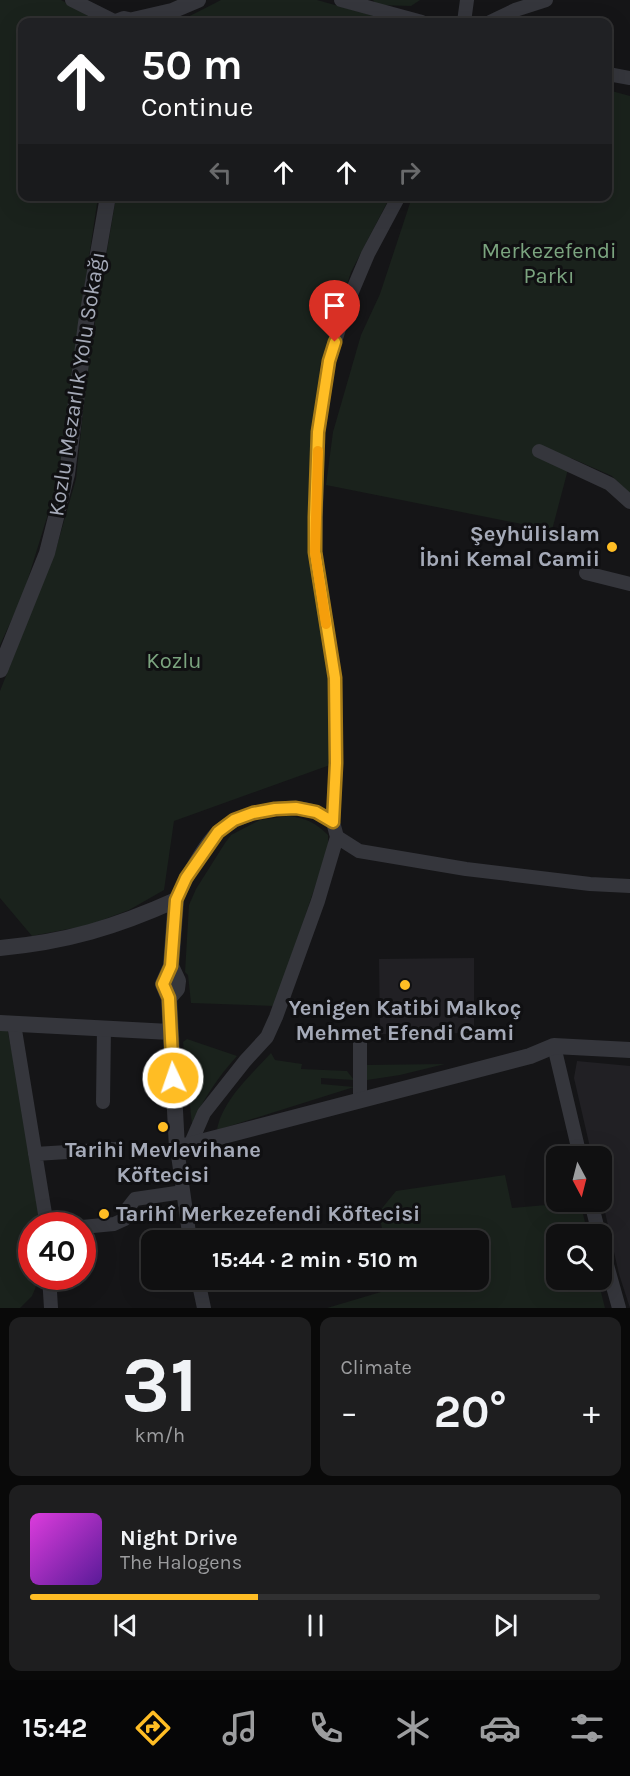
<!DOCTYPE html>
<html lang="en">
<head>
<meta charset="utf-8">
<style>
	:root { --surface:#101011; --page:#1e1e1f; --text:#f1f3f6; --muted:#9c9d9f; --line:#303031; --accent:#ffbd24 }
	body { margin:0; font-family:Karla,sans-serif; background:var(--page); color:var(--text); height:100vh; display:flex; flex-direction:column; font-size:22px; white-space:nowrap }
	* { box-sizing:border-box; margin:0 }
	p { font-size:20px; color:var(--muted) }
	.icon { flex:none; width:33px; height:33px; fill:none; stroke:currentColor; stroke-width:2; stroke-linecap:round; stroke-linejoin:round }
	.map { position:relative; height:1308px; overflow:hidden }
	.details { display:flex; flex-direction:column; gap:9px; padding:9px; background:#090909; flex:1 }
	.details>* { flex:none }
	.hud { position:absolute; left:18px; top:18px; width:594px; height:183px; border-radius:12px; box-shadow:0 6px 24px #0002,0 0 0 2px var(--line); background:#202124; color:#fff; overflow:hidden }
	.needle { width:39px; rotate:173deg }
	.tools { position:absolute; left:546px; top:1146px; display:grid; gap:12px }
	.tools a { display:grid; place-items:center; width:66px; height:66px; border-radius:12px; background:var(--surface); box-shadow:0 6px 24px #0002,0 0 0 2px var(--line); font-size:30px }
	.speed { position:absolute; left:18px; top:1212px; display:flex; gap:12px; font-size:30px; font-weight:700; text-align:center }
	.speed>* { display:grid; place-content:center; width:78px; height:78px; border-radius:50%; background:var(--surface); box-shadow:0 6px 24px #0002,0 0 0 2px var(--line); line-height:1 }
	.speed .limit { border:9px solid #d22; background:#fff; color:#111 }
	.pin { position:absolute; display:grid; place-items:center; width:51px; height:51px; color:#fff; margin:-62px -26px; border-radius:50% 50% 50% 0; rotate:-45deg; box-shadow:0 0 6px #0007 }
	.pin .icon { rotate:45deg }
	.me { position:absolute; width:66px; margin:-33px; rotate:357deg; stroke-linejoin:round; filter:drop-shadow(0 0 4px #0008) }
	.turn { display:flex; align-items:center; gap:21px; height:126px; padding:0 24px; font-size:27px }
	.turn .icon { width:78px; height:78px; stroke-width:2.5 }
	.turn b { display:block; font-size:42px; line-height:51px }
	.lanes { display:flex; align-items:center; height:57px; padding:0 24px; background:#0003; justify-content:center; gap:30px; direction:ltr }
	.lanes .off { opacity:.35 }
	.big { font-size:45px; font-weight:700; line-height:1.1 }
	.details .card { flex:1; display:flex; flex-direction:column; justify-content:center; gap:9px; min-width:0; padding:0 21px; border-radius:12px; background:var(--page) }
	.details .dial { align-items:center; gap:0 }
	.dial b { font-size:78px; line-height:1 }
	.song { display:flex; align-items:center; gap:18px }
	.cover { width:72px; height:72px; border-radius:9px; background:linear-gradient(135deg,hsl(300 70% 55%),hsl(270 70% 35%)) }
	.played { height:6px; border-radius:3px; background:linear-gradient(90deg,var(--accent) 40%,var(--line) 40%) }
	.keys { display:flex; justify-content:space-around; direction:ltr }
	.heat { display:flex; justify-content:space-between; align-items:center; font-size:33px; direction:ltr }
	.details .tiles { flex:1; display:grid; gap:9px; grid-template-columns:1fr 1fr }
	.card:last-child { grid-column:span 2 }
	.trip { position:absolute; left:141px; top:1230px; width:348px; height:60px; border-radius:12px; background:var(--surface); box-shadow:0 6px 24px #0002,0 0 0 2px var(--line); font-weight:700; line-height:60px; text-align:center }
	.menu { display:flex; height:96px; justify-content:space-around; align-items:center; background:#060607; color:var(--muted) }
	.menu .icon { width:42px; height:42px }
	.menu .current { color:var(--accent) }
	.menu b { font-size:27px; color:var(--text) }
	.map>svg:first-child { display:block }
	.built { fill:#212024 }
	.green { fill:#1a221c }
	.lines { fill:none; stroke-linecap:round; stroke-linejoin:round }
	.minor { stroke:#35363c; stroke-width:14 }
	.tertiary { stroke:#35363c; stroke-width:16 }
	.route-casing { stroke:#a67b17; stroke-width:15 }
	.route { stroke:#ffbd24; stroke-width:10 }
	.slow { stroke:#f59e0b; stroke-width:10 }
	.poi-dot { fill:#ffbd24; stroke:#101012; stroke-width:2 }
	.labels { text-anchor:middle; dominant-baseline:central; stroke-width:6; stroke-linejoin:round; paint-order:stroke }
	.park-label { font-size:22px; fill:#7ba47f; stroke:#101012 }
	.street-label { font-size:22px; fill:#a5aab8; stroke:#101012 }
	.poi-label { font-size:22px; font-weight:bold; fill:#a5aab8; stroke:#101012 }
</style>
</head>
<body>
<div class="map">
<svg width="630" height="1308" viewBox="0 0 630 1308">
	<rect width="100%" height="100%" fill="#151517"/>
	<!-- built -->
	<path class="built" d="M474 958V1033L380 1034 379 959Z
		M577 1061 630 1066V1308L619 1274 602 1199V1156H592L574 1078Z"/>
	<!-- green -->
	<path class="green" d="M0 0H61L102 22H22V196L98 197 72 370 65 434 56 488 23 595 0 645Z
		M221 0H317L396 22H178Z
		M373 0H420L411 6 377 5Z
		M608 90 630 96V494L612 476 571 458 552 530 326 485 333 432 361 335 380 294 412 197 608 196Z
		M116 197H390L351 272 320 365 309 513 313 575 328 675 330 765 174 821 164 890 129 910 89 925 32 936 0 898V691L56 549 76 479 88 364Z
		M289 816C306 818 316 823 328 835V848L275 1006 191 1003 188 975 185 972 189 905 196 889 225 843 231 835 260 820Z
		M0 1028H7L29 1134 42 1225 32 1226V1276L40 1277 32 1296 20 1308H0Z
		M187 1039 237 1056C218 1077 204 1098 192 1124L183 1042Z
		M271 1053 275 1060 302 1064 301 1069 347 1071 354 1080 321 1078V1084L354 1087 217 1130C222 1100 252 1074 271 1053Z
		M445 1064 400 1075 367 1080V1065Z
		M505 1175 512 1208 580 1202 588 1234H556V1280H598L605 1308H327L391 1289 390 1280H478V1240H384L379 1212 396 1191Z"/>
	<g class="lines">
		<!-- minor -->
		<path class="minor" d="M72 0 116 22
			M341 0 422 22
			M464 22 467 0
			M490 22 515 10 546 0
			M608 74 630 78
			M539 451 610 484 630 502
			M586 573 630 584
			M337 837 359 851 466 869 590 884 630 886
			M176 900C184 882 205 842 220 830 242 812 291 801 317 813 322 815 328 819 333 822
			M14 1024 47 1226
			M554 1046 580 1156
			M360 1100V1040
			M103 1102 104 1028
			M191 1143 204 1113 245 1061 267 1037 276 1017 318 901 337 837 333 822 336 763 335 678 315 552 318 432 329 361 346 306 368 254 399 196
			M177 1148 190 1240
			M35 1154 116 1149
			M591 1202 599 1234
			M82 1227 114 1224 125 1219 128 1208 135 1199 183 1192
			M602 1247 619 1308
			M49 1276 51 1308
			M198 1280 204 1308"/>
		<!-- tertiary -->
		<path class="tertiary" d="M133 20 172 11 198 0
			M116 22 124 19 137 22
			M0 670 47 553 67 474 86 323 108 196
			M0 948C66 942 116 927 176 900L171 966 178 981 177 989 169 998 177 1148 530 1056 554 1046 630 1050
			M169 998 163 984 171 966
			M0 1023 170 1032"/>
	</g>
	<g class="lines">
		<!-- route casing -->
		<g class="route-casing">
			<path id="route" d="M173 1078 169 998 163 984 171 966 176 900 186 878 218 832 234 820 253 813 275 809 296 808 316 812 333 822 336 763 335 678 315 552V517L318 432 329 361 335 342"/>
		</g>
		<!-- route -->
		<use href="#route" class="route"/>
		<!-- slow -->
		<path class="slow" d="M318 451 315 552 326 624"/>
	</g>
	<!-- markers -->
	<g class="poi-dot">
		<circle cx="612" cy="547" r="6"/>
		<circle cx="405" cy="985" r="6"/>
		<circle cx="163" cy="1127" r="6"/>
		<circle cx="104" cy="1214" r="6"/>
	</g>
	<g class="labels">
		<!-- park labels -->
		<g class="park-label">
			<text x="549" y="251">Merkezefendi<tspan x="549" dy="25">Parkı</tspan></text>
			<text x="174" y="661">Kozlu</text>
		</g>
		<!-- street labels -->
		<g class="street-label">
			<text transform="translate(77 384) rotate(-81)">Kozlu Mezarlık Yolu Sokağı</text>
		</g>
		<!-- poi labels -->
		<g class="poi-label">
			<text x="600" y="534" text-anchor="end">Şeyhülislam<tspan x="600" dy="25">İbni Kemal Camii</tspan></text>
			<text x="405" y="1008">Yenigen Katibi Malkoç<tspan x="405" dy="25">Mehmet Efendi Cami</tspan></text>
			<text x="163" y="1150">Tarihi Mevlevihane<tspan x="163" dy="25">Köftecisi</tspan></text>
			<text x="116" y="1214" text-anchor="start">Tarihî Merkezefendi Köftecisi</text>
		</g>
	</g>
</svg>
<div class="tools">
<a><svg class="needle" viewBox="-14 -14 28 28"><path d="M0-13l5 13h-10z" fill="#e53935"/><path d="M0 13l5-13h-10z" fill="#9c9d9f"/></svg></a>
<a><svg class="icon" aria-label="search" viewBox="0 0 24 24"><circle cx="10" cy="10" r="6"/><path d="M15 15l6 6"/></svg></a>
</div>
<div class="speed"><div class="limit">40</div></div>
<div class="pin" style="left:335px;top:342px;background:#d93025"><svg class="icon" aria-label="arrive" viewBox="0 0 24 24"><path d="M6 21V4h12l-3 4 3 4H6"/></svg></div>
<svg class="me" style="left:173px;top:1078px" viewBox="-20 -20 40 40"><circle r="17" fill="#ffbd24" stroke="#fff" stroke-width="3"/><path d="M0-11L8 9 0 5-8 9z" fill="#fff"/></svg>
<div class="trip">15:44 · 2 min · 510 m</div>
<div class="hud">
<div class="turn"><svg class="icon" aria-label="ahead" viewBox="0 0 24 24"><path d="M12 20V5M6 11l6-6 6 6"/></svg><div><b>50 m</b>Continue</div></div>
<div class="lanes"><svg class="icon off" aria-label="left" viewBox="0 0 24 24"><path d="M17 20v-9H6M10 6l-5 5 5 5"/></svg><svg class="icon" aria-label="ahead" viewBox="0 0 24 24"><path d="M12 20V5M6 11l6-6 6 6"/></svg><svg class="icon" aria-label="ahead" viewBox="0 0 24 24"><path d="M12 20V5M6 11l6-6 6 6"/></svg><svg class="icon off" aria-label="right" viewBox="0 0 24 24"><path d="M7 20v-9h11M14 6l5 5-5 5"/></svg></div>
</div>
</div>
<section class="details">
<div class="tiles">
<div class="card dial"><b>31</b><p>km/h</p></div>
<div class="card"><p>Climate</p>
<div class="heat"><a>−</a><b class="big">20°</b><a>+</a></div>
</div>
<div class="card">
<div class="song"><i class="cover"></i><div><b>Night Drive</b><p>The Halogens</p></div></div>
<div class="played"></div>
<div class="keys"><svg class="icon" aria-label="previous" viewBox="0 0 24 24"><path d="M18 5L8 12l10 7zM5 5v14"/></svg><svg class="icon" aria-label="pause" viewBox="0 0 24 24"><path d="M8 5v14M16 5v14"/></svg><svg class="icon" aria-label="next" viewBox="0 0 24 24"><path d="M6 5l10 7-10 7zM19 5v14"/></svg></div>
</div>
</div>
</section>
<nav class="menu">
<b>15:42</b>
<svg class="icon current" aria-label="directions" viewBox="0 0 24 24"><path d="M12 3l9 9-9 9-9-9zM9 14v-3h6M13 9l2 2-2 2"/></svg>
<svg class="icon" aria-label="music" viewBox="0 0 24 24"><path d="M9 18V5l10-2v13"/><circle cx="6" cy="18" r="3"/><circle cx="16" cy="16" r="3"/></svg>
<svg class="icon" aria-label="phone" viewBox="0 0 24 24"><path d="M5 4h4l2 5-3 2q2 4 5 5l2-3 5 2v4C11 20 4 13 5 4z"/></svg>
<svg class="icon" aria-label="climate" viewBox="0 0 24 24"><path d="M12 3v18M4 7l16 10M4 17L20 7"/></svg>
<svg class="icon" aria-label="car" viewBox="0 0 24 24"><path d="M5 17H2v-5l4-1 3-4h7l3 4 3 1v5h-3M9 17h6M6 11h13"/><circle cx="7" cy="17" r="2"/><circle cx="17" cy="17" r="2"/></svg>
<svg class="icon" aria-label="filters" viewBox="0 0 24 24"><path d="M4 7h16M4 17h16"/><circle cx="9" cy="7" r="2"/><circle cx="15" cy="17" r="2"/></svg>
</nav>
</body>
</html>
